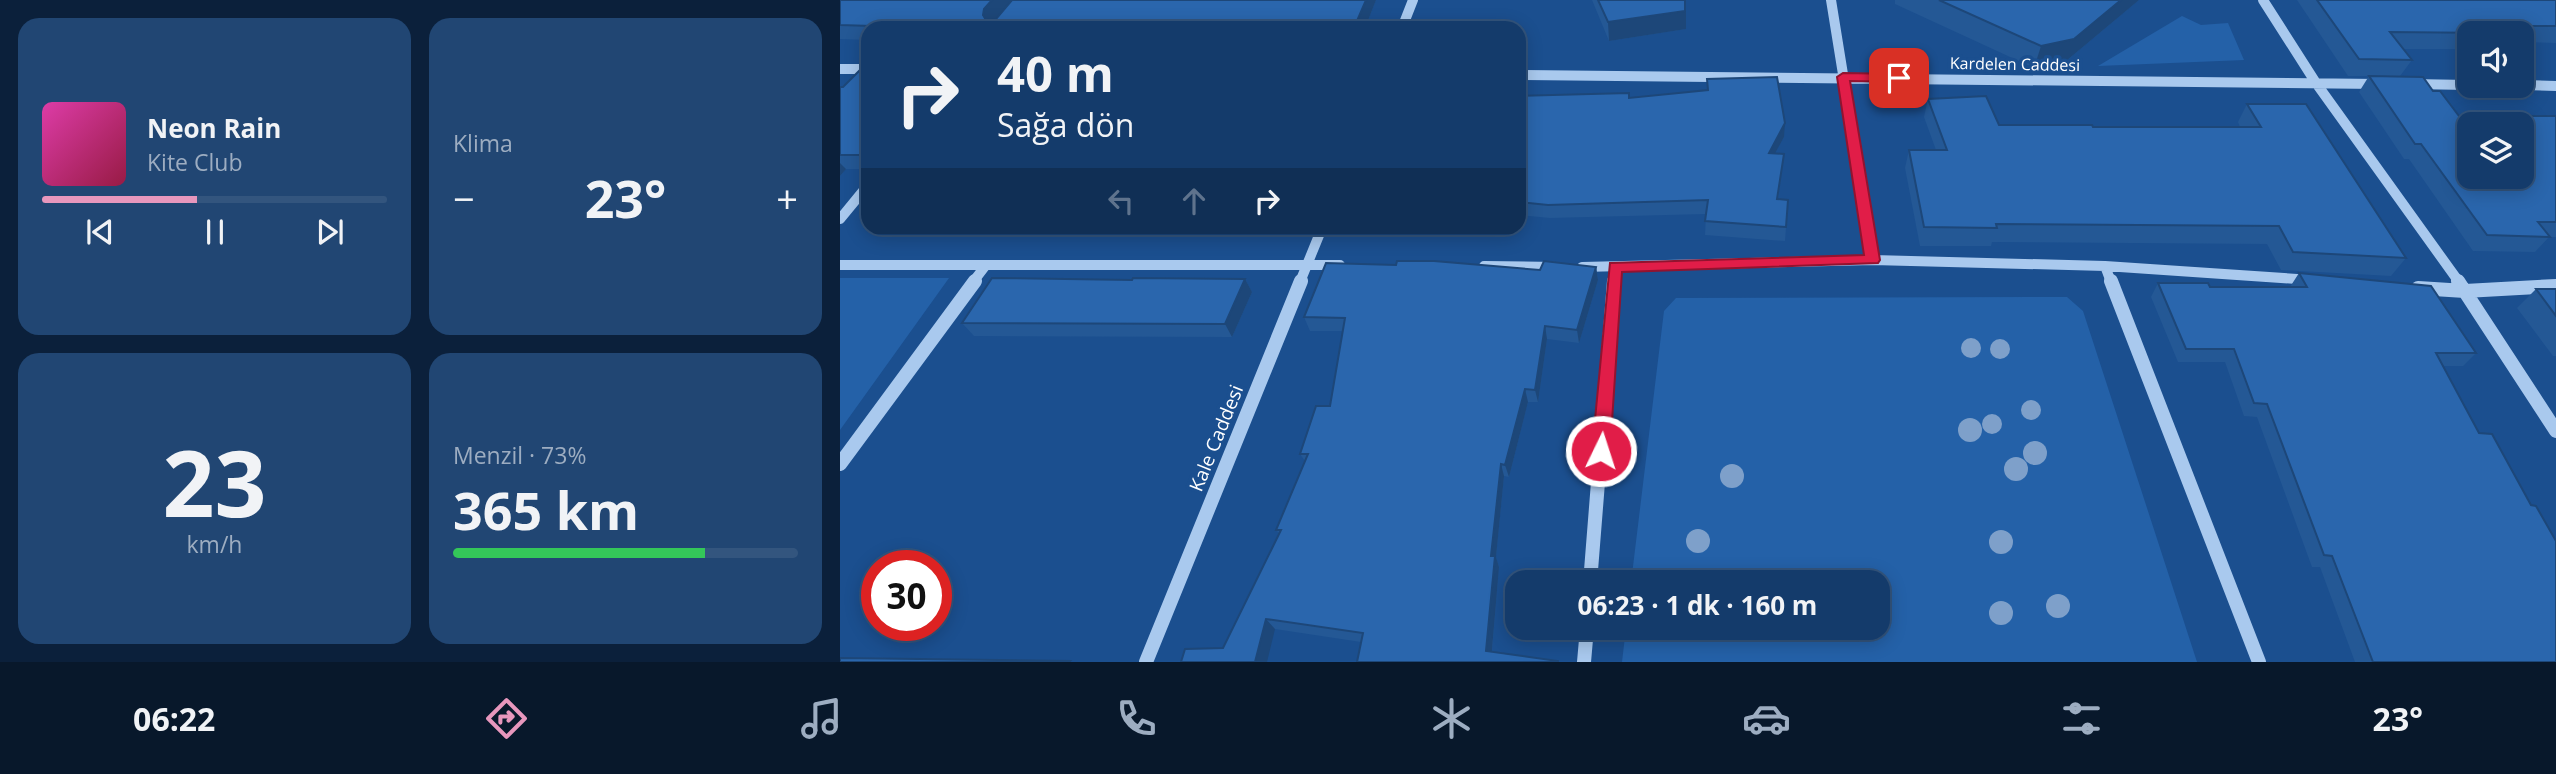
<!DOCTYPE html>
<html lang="tr">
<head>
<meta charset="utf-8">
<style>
	:root { --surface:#143b6b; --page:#214673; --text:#f1f3f6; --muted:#9dadc1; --line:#33557e; --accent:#e797bd }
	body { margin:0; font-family:"Open Sans",sans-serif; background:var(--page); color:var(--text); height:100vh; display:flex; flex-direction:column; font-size:26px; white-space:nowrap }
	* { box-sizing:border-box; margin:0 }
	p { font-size:23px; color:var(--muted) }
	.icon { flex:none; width:38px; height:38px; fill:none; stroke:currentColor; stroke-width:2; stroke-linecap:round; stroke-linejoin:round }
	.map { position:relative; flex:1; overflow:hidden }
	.details { display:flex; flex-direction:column; gap:18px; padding:18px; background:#0b203b; width:840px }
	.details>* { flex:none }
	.banner { position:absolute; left:21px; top:21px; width:665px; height:214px; border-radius:21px; box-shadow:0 4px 18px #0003,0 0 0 2px var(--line); background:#143b6b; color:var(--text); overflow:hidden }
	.fabs { position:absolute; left:1617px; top:21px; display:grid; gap:14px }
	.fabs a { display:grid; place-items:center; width:77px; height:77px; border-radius:14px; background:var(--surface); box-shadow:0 4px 18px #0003,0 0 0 2px var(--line); font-size:35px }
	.speed { position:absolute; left:21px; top:550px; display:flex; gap:14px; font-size:35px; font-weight:700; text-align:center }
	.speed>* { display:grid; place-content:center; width:91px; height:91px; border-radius:50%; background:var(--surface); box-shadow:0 4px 18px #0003,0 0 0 2px var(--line); line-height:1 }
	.speed .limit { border:10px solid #d22; background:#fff; color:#111 }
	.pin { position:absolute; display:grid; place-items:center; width:60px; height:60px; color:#fff; margin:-30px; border-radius:14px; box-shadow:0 4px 10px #0006 }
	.me { position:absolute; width:77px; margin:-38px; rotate:4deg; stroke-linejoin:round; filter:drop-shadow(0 0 5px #0008) }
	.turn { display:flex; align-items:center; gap:24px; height:147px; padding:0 21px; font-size:32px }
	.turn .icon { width:91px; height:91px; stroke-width:2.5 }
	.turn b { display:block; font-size:49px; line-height:60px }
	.lanes { display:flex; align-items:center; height:66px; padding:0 21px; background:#0003; justify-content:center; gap:35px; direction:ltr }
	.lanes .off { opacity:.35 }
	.big { font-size:52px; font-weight:700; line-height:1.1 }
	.details .widget { flex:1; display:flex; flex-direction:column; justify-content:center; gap:10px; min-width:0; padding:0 24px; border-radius:21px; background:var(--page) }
	.details .dial { align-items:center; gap:0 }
	.dial b { font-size:91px; line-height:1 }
	.song { display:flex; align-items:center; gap:21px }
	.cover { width:84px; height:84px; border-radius:10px; background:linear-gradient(135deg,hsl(320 70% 55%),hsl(340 70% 35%)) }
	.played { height:7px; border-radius:4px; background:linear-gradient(90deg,var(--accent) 45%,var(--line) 45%) }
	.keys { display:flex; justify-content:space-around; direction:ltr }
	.heat { display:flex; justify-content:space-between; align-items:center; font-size:38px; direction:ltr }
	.charge { height:10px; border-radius:5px; background:linear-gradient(90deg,#34c759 73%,var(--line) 0) }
	.details .tiles { flex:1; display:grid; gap:18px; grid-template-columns:repeat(2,1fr) }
	.trip { position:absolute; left:665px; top:570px; width:385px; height:70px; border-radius:21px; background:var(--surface); box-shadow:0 4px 18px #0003,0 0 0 2px var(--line); font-weight:700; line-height:70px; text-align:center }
	.tabs { display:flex; height:112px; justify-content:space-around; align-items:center; background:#08182b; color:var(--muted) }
	.tabs .icon { width:49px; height:49px }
	.tabs .active { color:var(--accent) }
	.tabs b { font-size:32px; color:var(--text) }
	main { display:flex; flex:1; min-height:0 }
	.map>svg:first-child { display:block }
	.green { fill:#2461a8 }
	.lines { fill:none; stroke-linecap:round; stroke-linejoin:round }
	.minor-far1 { stroke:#a9c9ee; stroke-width:10 }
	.minor { stroke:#a9c9ee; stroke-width:14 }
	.tree { fill:#7ea0ca }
	.wall { fill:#245895 }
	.shaded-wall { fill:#1d4779 }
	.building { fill:#2a66ad; stroke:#1d4779; stroke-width:2; fill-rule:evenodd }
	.route { fill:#e11d48; stroke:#92132f; stroke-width:2 }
	.labels { text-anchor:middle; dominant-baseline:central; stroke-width:7; stroke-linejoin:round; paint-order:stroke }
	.far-street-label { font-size:16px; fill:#fff; stroke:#1b4f8f }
	.street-label { font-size:19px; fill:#fff; stroke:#1b4f8f }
</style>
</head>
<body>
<main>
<section class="details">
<div class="tiles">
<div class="widget">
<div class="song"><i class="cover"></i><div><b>Neon Rain</b><p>Kite Club</p></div></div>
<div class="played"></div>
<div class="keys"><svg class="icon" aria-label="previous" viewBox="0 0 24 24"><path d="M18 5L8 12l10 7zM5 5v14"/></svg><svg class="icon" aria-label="pause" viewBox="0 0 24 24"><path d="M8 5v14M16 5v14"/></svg><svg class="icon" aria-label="next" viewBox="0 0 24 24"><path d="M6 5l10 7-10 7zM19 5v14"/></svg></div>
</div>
<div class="widget"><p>Klima</p>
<div class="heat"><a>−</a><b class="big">23°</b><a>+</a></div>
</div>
<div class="widget dial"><b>23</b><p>km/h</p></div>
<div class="widget"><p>Menzil · 73%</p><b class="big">365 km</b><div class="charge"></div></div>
</div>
</section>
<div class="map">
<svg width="1716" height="662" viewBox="0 0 1716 662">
	<rect width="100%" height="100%" fill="#1b4f8f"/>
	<!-- green -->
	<path class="green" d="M1342 16 1361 25 1388 23 1404 60 1258 66Z
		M0 278H109L0 430Z
		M1227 297 1243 311 1357 662H782L786 628H1038V583H791L824 311 836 298Z"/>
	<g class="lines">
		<!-- minor-far1 -->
		<path class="minor-far1" d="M991 0 1033 260
			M1423 0 1476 83 1619 282
			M562 28 573 0
			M0 69H28
			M679 75 1540 84
			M1572 84 1629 85
			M1682 85 1716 86
			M0 219 28 185
			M0 265H500
			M644 266 717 267
			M1265 266 1271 282
			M742 267 1033 260 1265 266 1472 280
			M133 282 146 265
			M460 282 482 228
			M774 282 775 267"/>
		<!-- minor -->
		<path class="minor" d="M1271 281 1419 662
			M1618 281 1716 431
			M1578 288 1625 291 1716 286
			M0 464 135 281
			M750 583 774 281
			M306 662 461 281
			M744 662 747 628"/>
	</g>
	<!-- trees -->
	<g class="tree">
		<circle cx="1131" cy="348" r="10"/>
		<circle cx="1160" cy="349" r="10"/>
		<circle cx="1191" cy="410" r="10"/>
		<circle cx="1152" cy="424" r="10"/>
		<circle cx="1130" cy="430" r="12"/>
		<circle cx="1195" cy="453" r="12"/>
		<circle cx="1176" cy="469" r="12"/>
		<circle cx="892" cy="476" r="12"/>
		<circle cx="858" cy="541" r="12"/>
		<circle cx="1161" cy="542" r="12"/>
		<circle cx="1218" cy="606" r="12"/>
		<circle cx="1161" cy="613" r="12"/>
	</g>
	<!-- wall -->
	<path class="wall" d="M0 0H536L525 28H28V40L0 39Z
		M752 0H846V29L769 41Z
		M1055 0H1299L1226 61 1194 68 1055 4Z
		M1457 0H1716V43L1682 42V33H1629V49H1563L1572 60 1560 76H1508Z
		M28 62V169H6L0 176V87H3Z
		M1529 76 1593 91 1619 116H1716V237H1709L1695 252 1633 251 1569 159H1564L1519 92Z
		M867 79 944 137 934 154H944L938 199 948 200 945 241 865 235 866 214 710 218 679 215V96L789 98 867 91Z
		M1088 99 1159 125 1253 127H1400L1398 122 1407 104 1566 258 1551 276 1441 270 1427 244 1152 242 1151 246H1080L1065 168 1069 150H1096L1084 117Z
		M356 228H434L431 236H360Z
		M756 267 758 280 739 343 707 339 698 402H688L669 477 664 476 656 557 659 567 652 652 521 642 435 629 383 648 439 533 436 530 465 461 460 454 490 406 503 331H470L464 317 700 270Z
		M1459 273 1636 353 1623 366H1603L1716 662H1515L1480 567H1472L1417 417 1404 416 1385 362H1338L1311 297 1318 283 1370 287H1450Z
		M405 279 412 292 392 337 134 336 122 323 292 280Z
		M1696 289H1716V356H1713L1677 308Z"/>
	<!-- shaded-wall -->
	<path class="shaded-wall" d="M152 0H174L153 28 143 15 144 9Z
		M526 0H536L525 28H514Z
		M846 0V29L769 41 768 22Z
		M1281 0H1299L1226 61 1194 68 1201 46Z
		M945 123 944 137 928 166 929 153Z
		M0 163 6 169 0 176Z
		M427 228H434L431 236Z
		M756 267 758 280 739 343 737 330Z
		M405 279 412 292 392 337 385 324Z
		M705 326 707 339 698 402 695 390Z
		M685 389 688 402 669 477 665 465Z
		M661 464 664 476 656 557 659 567 651 661 646 651 651 556Z
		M426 619 435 629 427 662H415Z"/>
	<!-- building -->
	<path class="building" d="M0 0H152L144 9 143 15 146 20 156 19 172 0H526L514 28H354L215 25 212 28H61L63 27 0 25Z
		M758 0H845V11L768 22Z
		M1099 0H1281L1234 39 1201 46Z
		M1477 0H1716V26H1645L1651 33 1550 32 1572 60 1519 59Z
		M28 62V155H0V87H3Z
		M1529 76 1583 77 1593 91H1600L1619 116H1716V222H1698L1710 237 1647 235 1581 144H1575ZM1629 124H1682V177H1629Z
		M937 77 945 123 929 153 944 154 937 199 948 200 946 227 865 221 868 200 708 205 679 202V96L789 93V98L868 90 867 79Z
		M1146 96 1159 125H1252L1253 127H1421L1407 104H1466L1566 258 1453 252 1439 226 1156 224 1157 228 1084 227 1069 150H1107L1088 99Z
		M557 261H594L700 270 704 261 756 267 737 330 705 326 695 390 685 389 665 465 661 464 651 556H655L646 651 718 661V662H517L523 633 426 619 415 662H341L345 649 383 648 441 530H436L468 454H460L476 406H490L505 318 464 317 486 263 556 265Z
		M1459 273 1591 286 1636 353H1596L1639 433 1652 434 1691 505 1696 506 1716 541V662H1533L1492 556 1484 555 1427 404 1414 403 1394 349H1346L1318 283H1368L1370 287H1467Z
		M152 278 292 280 293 278 405 279 385 324 122 323Z
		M1696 289H1716V316Z
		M0 658 230 661 229 662H0Z"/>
	<!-- route -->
	<path class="route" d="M1003 73 1059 74 1065 78 1059 82 1010 81 1040 260 1038 263 782 272 770 451 767 457 761 459 754 457 752 451 770 263 1024 255 997 77Z"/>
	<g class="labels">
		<!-- far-street labels -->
		<g class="far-street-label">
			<text transform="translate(1175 64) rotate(1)">Kardelen Caddesi</text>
		</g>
		<!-- street labels -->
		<g class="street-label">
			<text transform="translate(376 438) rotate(-68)">Kale Caddesi</text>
		</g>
	</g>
</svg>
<div class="fabs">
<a><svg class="icon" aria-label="sound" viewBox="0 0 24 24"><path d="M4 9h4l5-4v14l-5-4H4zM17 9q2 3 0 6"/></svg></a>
<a><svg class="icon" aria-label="layers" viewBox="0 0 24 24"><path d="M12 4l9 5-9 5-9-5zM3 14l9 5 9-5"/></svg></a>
</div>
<div class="speed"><div class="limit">30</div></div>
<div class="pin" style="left:1059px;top:78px;background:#d93025"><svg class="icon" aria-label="arrive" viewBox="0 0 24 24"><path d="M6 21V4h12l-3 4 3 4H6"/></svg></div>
<svg class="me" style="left:761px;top:451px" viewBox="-20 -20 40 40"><circle r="17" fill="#e11d48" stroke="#fff" stroke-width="3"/><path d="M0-11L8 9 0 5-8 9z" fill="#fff"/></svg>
<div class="trip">06:23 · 1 dk · 160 m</div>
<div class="banner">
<div class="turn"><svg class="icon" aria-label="right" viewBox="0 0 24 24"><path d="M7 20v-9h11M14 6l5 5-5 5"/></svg><div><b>40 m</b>Sağa dön</div></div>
<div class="lanes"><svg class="icon off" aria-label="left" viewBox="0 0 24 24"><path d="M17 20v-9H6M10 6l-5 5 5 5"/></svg><svg class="icon off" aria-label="ahead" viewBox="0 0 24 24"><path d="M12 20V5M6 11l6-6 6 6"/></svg><svg class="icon" aria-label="right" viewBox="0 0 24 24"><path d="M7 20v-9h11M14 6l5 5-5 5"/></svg></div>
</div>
</div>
</main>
<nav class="tabs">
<b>06:22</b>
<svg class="icon active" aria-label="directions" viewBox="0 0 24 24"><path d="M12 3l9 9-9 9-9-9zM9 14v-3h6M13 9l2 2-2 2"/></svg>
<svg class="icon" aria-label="music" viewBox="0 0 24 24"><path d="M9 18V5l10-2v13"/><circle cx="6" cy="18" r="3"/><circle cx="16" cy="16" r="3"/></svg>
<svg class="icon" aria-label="phone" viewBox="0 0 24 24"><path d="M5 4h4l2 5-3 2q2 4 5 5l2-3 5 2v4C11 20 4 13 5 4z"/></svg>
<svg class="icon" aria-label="climate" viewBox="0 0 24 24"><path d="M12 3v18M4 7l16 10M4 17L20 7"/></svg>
<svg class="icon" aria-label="car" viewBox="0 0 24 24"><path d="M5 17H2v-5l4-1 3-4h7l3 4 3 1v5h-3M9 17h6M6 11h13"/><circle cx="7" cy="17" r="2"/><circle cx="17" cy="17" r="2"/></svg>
<svg class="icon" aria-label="filters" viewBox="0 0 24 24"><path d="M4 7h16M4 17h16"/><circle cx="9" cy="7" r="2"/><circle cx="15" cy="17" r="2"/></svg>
<b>23°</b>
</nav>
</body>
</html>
